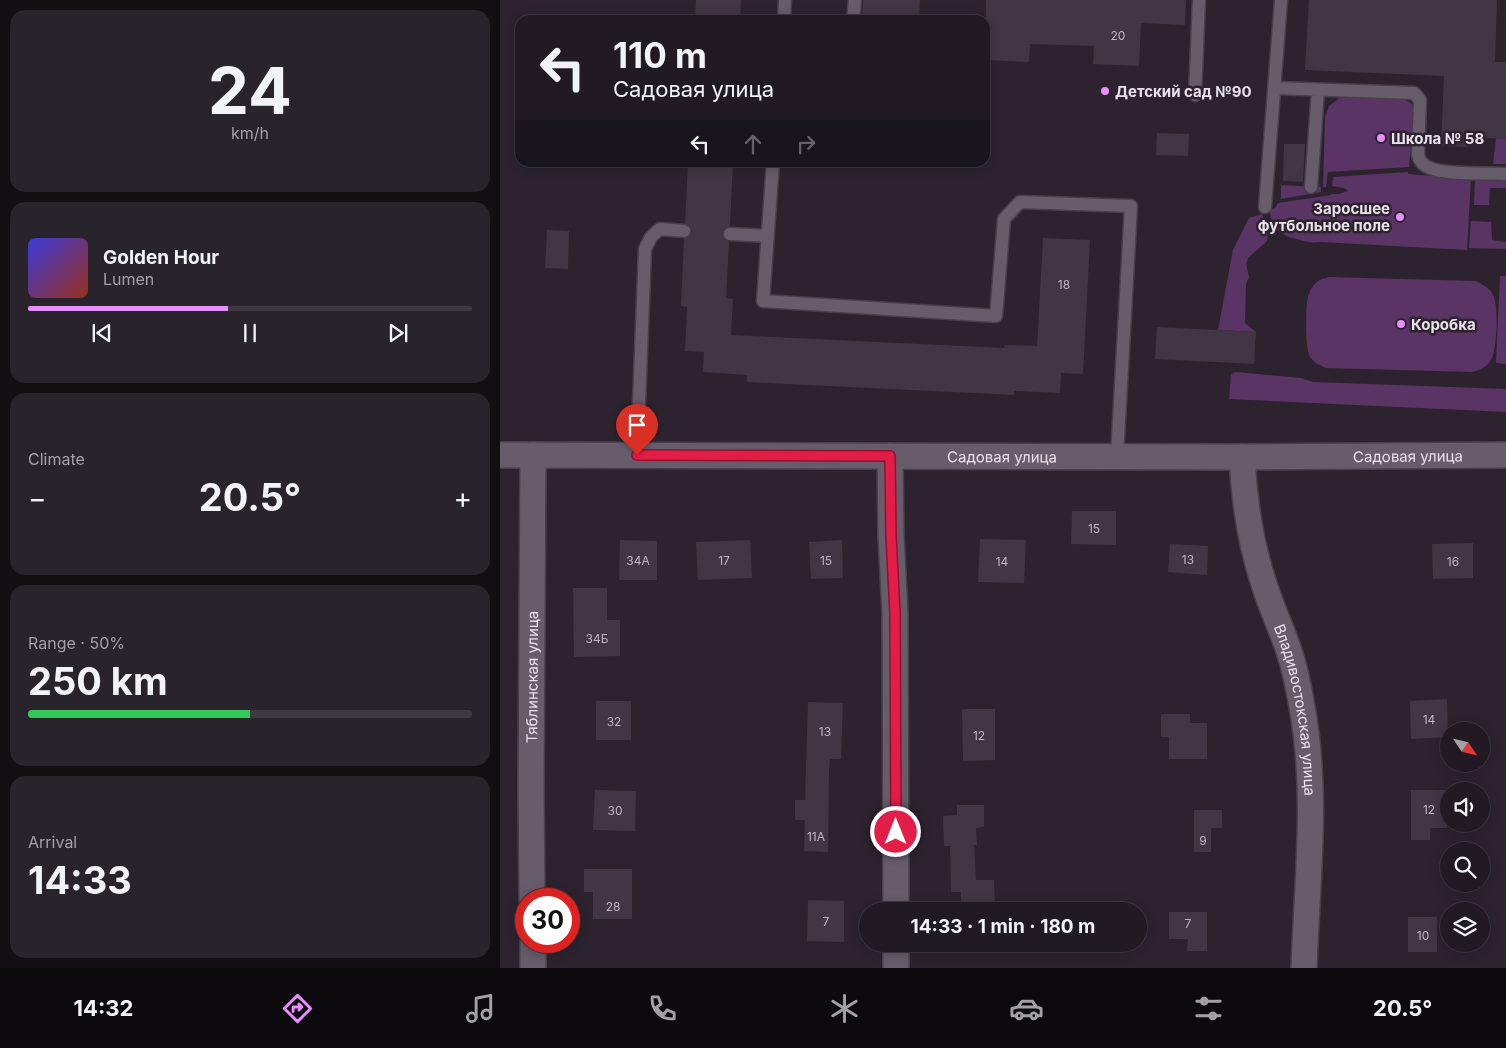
<!DOCTYPE html>
<html lang="en">
<head>
<meta charset="utf-8">
<style>
	:root { --surface:#211a23; --page:#29232b; --text:#f1f3f6; --muted:#a2a1a6; --line:#3e3841; --accent:#e88eff }
	body { margin:0; font-family:Inter,sans-serif; background:var(--page); color:var(--text); height:100vh; display:flex; flex-direction:column; font-size:19px; white-space:nowrap }
	* { box-sizing:border-box; margin:0 }
	p { font-size:16px; color:var(--muted) }
	.icon { flex:none; width:28px; height:28px; fill:none; stroke:currentColor; stroke-width:2; stroke-linecap:round; stroke-linejoin:round }
	.map { position:relative; flex:1; overflow:hidden }
	.drawer { display:flex; flex-direction:column; gap:10px; padding:10px; background:#120e13; width:500px }
	.drawer>* { flex:none }
	.hud { position:absolute; left:15px; top:15px; width:475px; height:152px; border-radius:15px; box-shadow:0 2px 12px #0003,0 0 0 1px var(--line); background:#211a23; color:var(--text); overflow:hidden }
	.needle { width:32px; rotate:125deg }
	.controls { position:absolute; left:940px; top:722px; display:grid; gap:10px }
	.controls a { display:grid; place-items:center; width:50px; height:50px; border-radius:50%; background:var(--surface); box-shadow:0 2px 12px #0003,0 0 0 1px var(--line); font-size:25px }
	.speed { position:absolute; left:15px; top:888px; display:flex; gap:10px; font-size:25px; font-weight:700; text-align:center }
	.speed>* { display:grid; place-content:center; width:65px; height:65px; border-radius:50%; background:var(--surface); box-shadow:0 2px 12px #0003,0 0 0 1px var(--line); line-height:1 }
	.speed .limit { border:8px solid #d22; background:#fff; color:#111 }
	.pin { position:absolute; display:grid; place-items:center; width:42px; height:42px; color:#fff; margin:-51px -21px; border-radius:50% 50% 50% 0; rotate:-45deg; box-shadow:0 0 5px #0007 }
	.pin .icon { rotate:45deg }
	.me { position:absolute; width:55px; margin:-28px; rotate:0deg; stroke-linejoin:round; filter:drop-shadow(0 0 4px #0008) }
	.turn { display:flex; align-items:center; gap:18px; height:105px; padding:0 15px; font-size:22px }
	.turn .icon { width:65px; height:65px; stroke-width:2.5 }
	.turn b { display:block; font-size:35px; line-height:42px }
	.lanes { display:flex; align-items:center; height:48px; padding:0 15px; background:#0003; justify-content:center; gap:25px; direction:ltr }
	.lanes .off { opacity:.35 }
	.big { font-size:38px; font-weight:700; line-height:1.1 }
	.drawer .tile { flex:1; display:flex; flex-direction:column; justify-content:center; gap:8px; min-width:0; padding:0 18px; border-radius:15px; background:var(--page) }
	.drawer .dial { align-items:center; gap:0 }
	.dial b { font-size:65px; line-height:1 }
	.song { display:flex; align-items:center; gap:15px }
	.cover { width:60px; height:60px; border-radius:8px; background:linear-gradient(135deg,hsl(240 70% 55%),hsl(10 70% 35%)) }
	.played { height:5px; border-radius:2px; background:linear-gradient(90deg,var(--accent) 45%,var(--line) 45%) }
	.keys { display:flex; justify-content:space-around; direction:ltr }
	.heat { display:flex; justify-content:space-between; align-items:center; font-size:28px; direction:ltr }
	.charge { height:8px; border-radius:4px; background:linear-gradient(90deg,#34c759 50%,var(--line) 0) }
	.trip { position:absolute; left:359px; top:902px; width:288px; height:50px; border-radius:25px; background:var(--surface); box-shadow:0 2px 12px #0003,0 0 0 1px var(--line); font-weight:700; line-height:50px; text-align:center }
	.tabs { display:flex; height:80px; justify-content:space-around; align-items:center; background:#0d0a0e; color:var(--muted) }
	.tabs .icon { width:35px; height:35px }
	.tabs .on { color:var(--accent) }
	.tabs b { font-size:22px; color:var(--text) }
	main { display:flex; flex:1; min-height:0 }
	.map>svg:first-child { display:block }
	.green { fill:#5a3464 }
	.building { fill:#413744 }
	.lines { fill:none; stroke-linecap:round; stroke-linejoin:round }
	.service-casing { stroke:#483f4a; stroke-width:15 }
	.minor-casing { stroke:#483f4a; stroke-width:28 }
	.service { stroke:#675c6a; stroke-width:12 }
	.minor { stroke:#675c6a; stroke-width:25 }
	.route-casing { stroke:#92132f; stroke-width:12 }
	.route { stroke:#e11d48; stroke-width:9 }
	.poi-dot { fill:#e88eff; stroke:#2c232f; stroke-width:2 }
	.labels { text-anchor:middle; dominant-baseline:central; stroke-width:5; stroke-linejoin:round; paint-order:stroke }
	.number-label { font-size:12px; fill:#beb7c0 }
	.poi-label { font-size:15px; font-weight:bold; fill:#e8e2ea; stroke:#2c232f; text-anchor:start }
	.street-label { font-size:15px; fill:#e8e2ea; stroke:#2c232f }
</style>
</head>
<body>
<main>
<section class="drawer">
<div class="tile dial"><b>24</b><p>km/h</p></div>
<div class="tile">
<div class="song"><i class="cover"></i><div><b>Golden Hour</b><p>Lumen</p></div></div>
<div class="played"></div>
<div class="keys"><svg class="icon" aria-label="previous" viewBox="0 0 24 24"><path d="M18 5L8 12l10 7zM5 5v14"/></svg><svg class="icon" aria-label="pause" viewBox="0 0 24 24"><path d="M8 5v14M16 5v14"/></svg><svg class="icon" aria-label="next" viewBox="0 0 24 24"><path d="M6 5l10 7-10 7zM19 5v14"/></svg></div>
</div>
<div class="tile"><p>Climate</p>
<div class="heat"><a>−</a><b class="big">20.5°</b><a>+</a></div>
</div>
<div class="tile"><p>Range · 50%</p><b class="big">250 km</b><div class="charge"></div></div>
<div class="tile"><p>Arrival</p><b class="big">14:33</b></div>
</section>
<div class="map">
<svg width="1006" height="968" viewBox="0 0 1006 968">
	<rect width="100%" height="100%" fill="#2c232f"/>
	<!-- green -->
	<path class="green" d="M841 97 904 99 912 104 914 110 909 167 828 172 826 187H823L825 117 829 106Z
		M996 138 1006 139V164H993Z
		M908 172V174L971 179 967 250 820 242C812 243 806 242 797 239 778 235 773 229 769 210L775 208 778 203 831 195 832 194H839L848 191 844 188 832 186 833 177Z
		M975 179 1006 181V188H990L989 205H974Z
		M781 185 821 187V192L781 199Z
		M762 214 768 231 767 241 748 258 746 264 749 277 746 284 745 323 756 332 718 330 733 250 749 218Z
		M971 221 991 222 992 240 1006 242V249L969 248Z
		M1000 276H1006V364L996 363Z
		M829 277 975 281C982 284 989 287 993 295 999 305 997 350 991 360 986 368 980 370 972 372L826 368C820 365 814 363 810 357 805 350 805 301 809 294 812 284 819 279 829 277Z
		M735 372 801 378 813 382 1006 389V412L729 399 731 374Z"/>
	<!-- building -->
	<path class="building" d="M196 0H241L240 20H195Z
		M363 0H420L419 20H362Z
		M486 0H686L685 25 641 23 639 66 593 64 594 46 530 44 529 62 485 60Z
		M809 0H997L995 62H1006V139L968 137 967 147 941 146 944 76 805 70Z
		M657 133 689 134 688 156 656 155Z
		M784 144H805L803 182 783 181Z
		M188 162H233L230 226 224 229 222 234 225 240 229 242 226 298 233 299 231 335 504 348 505 345 537 346 543 238 590 240 583 374 561 373 560 393 515 391 514 395 247 382V375L203 372 204 352 185 351 187 307 181 306 184 239 190 236 192 231 189 225 185 223Z
		M47 230 69 231 68 269 45 268Z
		M657 327 756 332 754 364 655 359Z
		M572 511H616V545L571 544Z
		M480 539 526 540 524 583 478 582Z
		M120 540 157 541V580H119Z
		M250 540 252 578 198 580 196 542Z
		M342 540 343 578 311 579 309 542Z
		M973 543V578L933 579 932 544Z
		M670 544 708 546 707 575 668 572Z
		M73 588H107V620H120V656L74 657Z
		M947 699 948 737 911 739 910 701Z
		M96 701H131V740H96Z
		M308 702 343 703 341 759H330L329 771 328 852 304 851 305 820H295V800H305Z
		M462 709H495V760L463 761Z
		M661 714H690V723H707V759H669V737H661Z
		M95 790 136 791 135 831 93 830Z
		M911 790H947V828H930V840H911Z
		M457 805H484V827L476 828 477 845H474L476 880H494L495 911H461V892H451L450 846H444L443 816 457 815Z
		M694 810H722V828H711V852H694Z
		M84 869H132V919H93V892H84Z
		M308 900 344 901V942L307 941Z
		M669 912H707V951H687L688 939H669Z
		M908 917H937V952H908Z"/>
	<g class="lines">
		<!-- service casing -->
		<g class="service-casing">
			<path id="service" d="M284 20 285 0
				M353 20 355 0
				M776 88 914 93 920 100 918 154C919 161 924 166 930 168 944 175 989 173 1006 174
				M695 95 699 0
				M273 162 263 301 496 316 504 219 520 202 631 206 617 456
				M811 187 818 90
				M765 207 781 0
				M230 234 267 236
				M137 455 145 249 151 237 160 229 184 231"/>
		</g>
		<!-- minor casing -->
		<g class="minor-casing">
			<g id="minor">
				<path id="s1" d="M0 455 742 457 1006 455"/>
				<path d="M390 456 391 536 395 613 396 911"/>
				<path id="s2" d="M742 457C744 500 751 546 765 587 772 609 782 630 789 651 795 669 799 689 802 707 818 793 807 881 804 968"/>
				<path id="s3" d="M32 899 31 786 33 455"/>
				<path d="M33 941V968"/>
				<path d="M396 944V968"/>
			</g>
		</g>
		<!-- service -->
		<use href="#service" class="service"/>
		<!-- minor -->
		<use href="#minor" class="minor"/>
	</g>
	<g class="lines">
		<!-- route casing -->
		<g class="route-casing">
			<path id="route" d="M137 455 390 456 391 536 395 613 396 832"/>
		</g>
		<!-- route -->
		<use href="#route" class="route"/>
	</g>
	<!-- markers -->
	<g class="poi-dot">
		<circle cx="605" cy="91" r="5"/>
		<circle cx="881" cy="138" r="5"/>
		<circle cx="900" cy="217" r="5"/>
		<circle cx="901" cy="324" r="5"/>
	</g>
	<g class="labels">
		<!-- number labels -->
		<g class="number-label">
			<text x="618" y="35">20</text>
			<text x="564" y="284">18</text>
			<text x="594" y="528">15</text>
			<text x="688" y="559">13</text>
			<text x="138" y="560">34А</text>
			<text x="224" y="560">17</text>
			<text x="326" y="560">15</text>
			<text x="502" y="561">14</text>
			<text x="953" y="561">16</text>
			<text x="97" y="638">34Б</text>
			<text x="929" y="719">14</text>
			<text x="114" y="721">32</text>
			<text x="325" y="731">13</text>
			<text x="479" y="735">12</text>
			<text x="929" y="809">12</text>
			<text x="115" y="810">30</text>
			<text x="316" y="836">11А</text>
			<text x="703" y="840">9</text>
			<text x="113" y="906">28</text>
			<text x="326" y="921">7</text>
			<text x="688" y="923">7</text>
			<text x="923" y="935">10</text>
		</g>
		<!-- poi labels -->
		<g class="poi-label">
			<text x="615" y="91">Детский сад №90</text>
			<text x="891" y="138">Школа № 58</text>
			<text x="890" y="208" text-anchor="end">Заросшее<tspan x="890" dy="17">футбольное поле</tspan></text>
			<text x="911" y="324">Коробка</text>
		</g>
		<!-- street labels -->
		<g class="street-label">
			<text stroke="none"><textPath href="#s1" startOffset="502">Садовая улица</textPath></text>
			<text stroke="none"><textPath href="#s1" startOffset="908">Садовая улица</textPath></text>
			<text stroke="none"><textPath href="#s3" startOffset="222">Тяблинская улица</textPath></text>
			<text stroke="none"><textPath href="#s2" startOffset="260">Владивостокская улица</textPath></text>
		</g>
	</g>
</svg>
<div class="controls">
<a><svg class="needle" viewBox="-14 -14 28 28"><path d="M0-13l5 13h-10z" fill="#e53935"/><path d="M0 13l5-13h-10z" fill="#a2a1a6"/></svg></a>
<a><svg class="icon" aria-label="sound" viewBox="0 0 24 24"><path d="M4 9h4l5-4v14l-5-4H4zM17 9q2 3 0 6"/></svg></a>
<a><svg class="icon" aria-label="search" viewBox="0 0 24 24"><circle cx="10" cy="10" r="6"/><path d="M15 15l6 6"/></svg></a>
<a><svg class="icon" aria-label="layers" viewBox="0 0 24 24"><path d="M12 4l9 5-9 5-9-5zM3 14l9 5 9-5"/></svg></a>
</div>
<div class="speed"><div class="limit">30</div></div>
<div class="pin" style="left:137px;top:455px;background:#d93025"><svg class="icon" aria-label="arrive" viewBox="0 0 24 24"><path d="M6 21V4h12l-3 4 3 4H6"/></svg></div>
<svg class="me" style="left:396px;top:832px" viewBox="-20 -20 40 40"><circle r="17" fill="#e11d48" stroke="#fff" stroke-width="3"/><path d="M0-11L8 9 0 5-8 9z" fill="#fff"/></svg>
<div class="trip">14:33 · 1 min · 180 m</div>
<div class="hud">
<div class="turn"><svg class="icon" aria-label="left" viewBox="0 0 24 24"><path d="M17 20v-9H6M10 6l-5 5 5 5"/></svg><div><b>110 m</b>Садовая улица</div></div>
<div class="lanes"><svg class="icon" aria-label="left" viewBox="0 0 24 24"><path d="M17 20v-9H6M10 6l-5 5 5 5"/></svg><svg class="icon off" aria-label="ahead" viewBox="0 0 24 24"><path d="M12 20V5M6 11l6-6 6 6"/></svg><svg class="icon off" aria-label="right" viewBox="0 0 24 24"><path d="M7 20v-9h11M14 6l5 5-5 5"/></svg></div>
</div>
</div>
</main>
<nav class="tabs">
<b>14:32</b>
<svg class="icon on" aria-label="directions" viewBox="0 0 24 24"><path d="M12 3l9 9-9 9-9-9zM9 14v-3h6M13 9l2 2-2 2"/></svg>
<svg class="icon" aria-label="music" viewBox="0 0 24 24"><path d="M9 18V5l10-2v13"/><circle cx="6" cy="18" r="3"/><circle cx="16" cy="16" r="3"/></svg>
<svg class="icon" aria-label="phone" viewBox="0 0 24 24"><path d="M5 4h4l2 5-3 2q2 4 5 5l2-3 5 2v4C11 20 4 13 5 4z"/></svg>
<svg class="icon" aria-label="climate" viewBox="0 0 24 24"><path d="M12 3v18M4 7l16 10M4 17L20 7"/></svg>
<svg class="icon" aria-label="car" viewBox="0 0 24 24"><path d="M5 17H2v-5l4-1 3-4h7l3 4 3 1v5h-3M9 17h6M6 11h13"/><circle cx="7" cy="17" r="2"/><circle cx="17" cy="17" r="2"/></svg>
<svg class="icon" aria-label="filters" viewBox="0 0 24 24"><path d="M4 7h16M4 17h16"/><circle cx="9" cy="7" r="2"/><circle cx="15" cy="17" r="2"/></svg>
<b>20.5°</b>
</nav>
</body>
</html>
